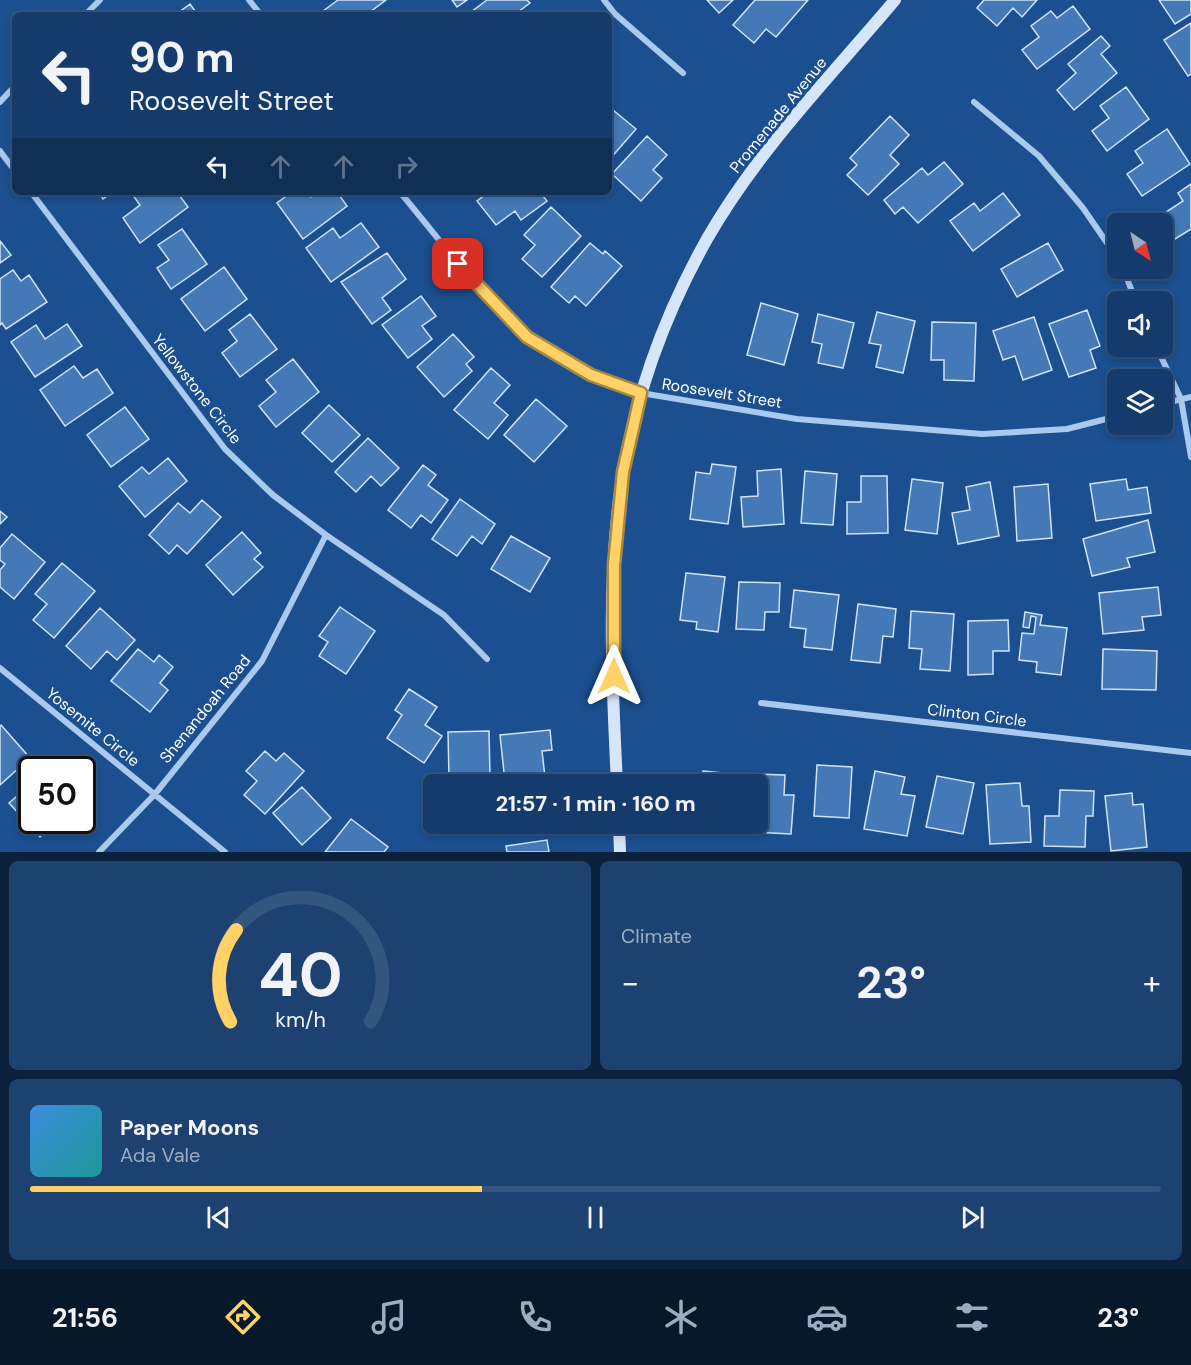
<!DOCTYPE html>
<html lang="en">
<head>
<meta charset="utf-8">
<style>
	:root { --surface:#143b6b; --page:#1d4271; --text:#f1f3f6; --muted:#9dadc1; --line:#33557e; --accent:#ffd166 }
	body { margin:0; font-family:"DM Sans",sans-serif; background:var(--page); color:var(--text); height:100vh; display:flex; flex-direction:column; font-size:22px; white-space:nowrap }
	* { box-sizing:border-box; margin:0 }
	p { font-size:20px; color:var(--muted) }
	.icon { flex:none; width:33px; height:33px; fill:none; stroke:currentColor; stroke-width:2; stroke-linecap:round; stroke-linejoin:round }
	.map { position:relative; height:852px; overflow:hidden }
	.side { display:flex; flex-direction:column; gap:9px; padding:9px; background:#0b203b; flex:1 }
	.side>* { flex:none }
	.banner { position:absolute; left:12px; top:12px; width:600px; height:183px; border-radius:9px; box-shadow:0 3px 9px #0003,0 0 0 2px var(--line); background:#143b6b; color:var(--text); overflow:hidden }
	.needle { width:39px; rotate:145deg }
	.fabs { position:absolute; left:1107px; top:213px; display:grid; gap:12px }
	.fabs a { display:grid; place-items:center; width:66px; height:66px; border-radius:9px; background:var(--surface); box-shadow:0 3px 9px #0003,0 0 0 2px var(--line); font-size:30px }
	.speed { position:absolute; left:18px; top:756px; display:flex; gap:12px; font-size:30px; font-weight:700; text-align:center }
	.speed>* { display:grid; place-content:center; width:78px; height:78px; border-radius:50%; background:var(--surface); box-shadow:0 3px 9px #0003,0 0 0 2px var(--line); line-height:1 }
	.speed .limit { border:3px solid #111; border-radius:9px; background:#fff; color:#111 }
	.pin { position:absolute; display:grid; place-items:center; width:51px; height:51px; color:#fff; margin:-26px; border-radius:12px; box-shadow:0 3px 9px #0006 }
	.me { position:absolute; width:66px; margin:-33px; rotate:0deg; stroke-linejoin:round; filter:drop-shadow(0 0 4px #0008) }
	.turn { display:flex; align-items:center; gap:21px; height:126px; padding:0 18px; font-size:27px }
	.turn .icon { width:78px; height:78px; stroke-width:2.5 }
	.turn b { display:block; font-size:42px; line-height:51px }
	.lanes { display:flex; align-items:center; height:57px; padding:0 18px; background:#0003; justify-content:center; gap:30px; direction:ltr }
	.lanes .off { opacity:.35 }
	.big { font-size:45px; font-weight:700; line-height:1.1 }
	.side .tile { flex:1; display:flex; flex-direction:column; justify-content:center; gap:9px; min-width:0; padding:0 21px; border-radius:9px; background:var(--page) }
	.side .dial { align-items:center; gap:0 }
	.dial svg { height:156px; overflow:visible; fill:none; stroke:var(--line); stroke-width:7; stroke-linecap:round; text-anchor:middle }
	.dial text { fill:var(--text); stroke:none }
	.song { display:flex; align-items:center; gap:18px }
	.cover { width:72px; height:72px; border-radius:9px; background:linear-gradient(135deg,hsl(210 70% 55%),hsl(180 70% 35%)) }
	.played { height:6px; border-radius:3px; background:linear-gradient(90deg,var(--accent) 40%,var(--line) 40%) }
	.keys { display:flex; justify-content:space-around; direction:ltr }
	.heat { display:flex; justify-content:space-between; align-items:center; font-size:33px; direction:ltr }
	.side .tiles { flex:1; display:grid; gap:9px; grid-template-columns:1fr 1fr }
	.tile:last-child { grid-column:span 2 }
	.trip { position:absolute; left:423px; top:774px; width:345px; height:60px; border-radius:9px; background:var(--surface); box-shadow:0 3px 9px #0003,0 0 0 2px var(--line); font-weight:700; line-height:60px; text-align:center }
	.dock { display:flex; height:96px; justify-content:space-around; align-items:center; background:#08182b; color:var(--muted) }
	.dock .icon { width:42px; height:42px }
	.dock .selected { color:var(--accent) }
	.dock b { font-size:27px; color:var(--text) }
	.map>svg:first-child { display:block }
	.building { fill:#4478b7; stroke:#cfe3fa; stroke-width:1.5 }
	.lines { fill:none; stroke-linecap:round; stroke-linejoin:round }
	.minor { stroke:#a9c9ee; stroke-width:6 }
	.secondary { stroke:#d6e6fa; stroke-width:12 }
	.route-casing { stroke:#a68842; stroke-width:15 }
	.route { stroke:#ffd166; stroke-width:10 }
	.labels { text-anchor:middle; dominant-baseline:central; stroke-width:6; stroke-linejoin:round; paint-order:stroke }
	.street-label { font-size:16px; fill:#fff; stroke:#1b4f8f }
</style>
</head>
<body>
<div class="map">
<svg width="1191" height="852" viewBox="0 0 1191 852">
	<rect width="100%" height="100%" fill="#1b4f8f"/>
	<!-- building -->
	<path class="building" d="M338 0H386L366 15H327L323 11Z
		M452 0H467L457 7Z
		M487 0H527L530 3 514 15H467Z
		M707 0H733L719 13Z
		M755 0H808L776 37 766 29 754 43 733 25Z
		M984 0H1037L1022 17 1013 8 997 26 977 8Z
		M1159 0H1191V14L1175 24Z
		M190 4 198 15H175Z
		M1073 6 1090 29 1037 69 1022 50 1039 37 1031 26 1051 11 1057 18Z
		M1191 23V74L1188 76 1164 40Z
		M1101 36 1110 46 1101 54 1117 73 1074 110 1057 90 1076 73 1068 64Z
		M1126 87 1149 119 1107 151 1092 131 1109 118 1100 106Z
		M613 110 636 129 609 160V116Z
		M890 116 909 135 890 155 899 164 868 195 847 175 857 165 850 158Z
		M1167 129 1190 164 1142 196 1127 174 1143 163 1135 151Z
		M647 136 667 155 653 170 662 178 641 201 612 174Z
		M944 162 963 184 918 223 903 207 895 214 884 200 922 168 928 175Z
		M1191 184V229L1175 239 1160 216 1183 201 1178 193Z
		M99 192H113L103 199Z
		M135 192H166L169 196 177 192 188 207 140 243 123 218 140 205 132 194Z
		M292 192H307L311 197 317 192H337L347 206 303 239 277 203Z
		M489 192H540L547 201 521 220 515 211 496 225 477 201Z
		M1003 193 1020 215 973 251 950 221 974 203 980 211Z
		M551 207 581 236 542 277 522 259 535 245 524 235Z
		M361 223 379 247 331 282 306 248 333 228 340 238Z
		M182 229 207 264 171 289 157 268 169 260 158 245Z
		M0 241 11 255 0 263Z
		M590 243 603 254 605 251 622 266 586 306 575 296 569 303 551 287Z
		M1048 243 1063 270 1017 297 1001 269Z
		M387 253 406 279 382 298 391 310 372 324 341 282Z
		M224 267 247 299 205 331 181 299Z
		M13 270 21 281 29 275 47 302 6 329 2 323 0 325V279Z
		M421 296 436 316 422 326 432 339 408 358 382 325Z
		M761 303 798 314 784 365 747 355Z
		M1087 310 1100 346 1090 350 1096 368 1069 377 1049 324Z
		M877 312 915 321 903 373 876 367 881 345 869 343Z
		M250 314 277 349 240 377 222 353 237 341 229 330Z
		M818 314 854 323 843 368 818 363 822 344 812 342Z
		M1034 317 1052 370 1023 380 1015 356 1003 360 993 331Z
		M932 322 976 323 974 381 944 380V360H931Z
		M67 324 82 346 35 377 11 342 36 325 45 339Z
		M453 334 474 357 466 364 472 371 444 397 417 367Z
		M293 359 319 392 276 427 259 406 276 392 266 380Z
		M74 366 83 378 97 369 113 393 65 426 40 390Z
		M491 368 510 385 494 403 508 415 488 439 454 410Z
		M536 399 567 426 534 462 504 435Z
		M329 405 360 435 332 462 302 433Z
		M125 407 149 439 111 467 87 435Z
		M368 438 399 468 381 486 371 476 356 492 335 472Z
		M168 458 187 481 145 517 119 486 142 467 149 474Z
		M712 464 736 467 728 524 690 519 696 472 710 474Z
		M423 465 436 475 428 485 448 500 431 523 421 515 411 528 388 510Z
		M781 469 784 524 743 527 741 497 758 496 757 471Z
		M805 471 837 474 833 525 801 523Z
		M861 476H887L888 533 847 534V502H861Z
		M912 479 943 483 937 534 905 530Z
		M1126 479 1128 490 1147 487 1151 513 1096 521 1090 484Z
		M990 482 999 536 958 544 952 513 970 510 966 487Z
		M1048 484 1052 538 1017 541 1014 487Z
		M460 499 495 524 482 544 472 536 457 556 432 539Z
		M202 500 221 517 187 554 177 545 169 554 149 535 178 503 190 513Z
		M0 511 7 517 0 524Z
		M1148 520 1155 552 1127 558 1130 567 1092 576 1083 539Z
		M242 532 261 553 254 559 263 567 233 595 206 565Z
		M12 534 45 562 14 599 0 587V570L5 564 0 560V548Z
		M511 536 550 558 530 592 491 569Z
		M62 563 95 591 54 638 33 620 47 604 35 594Z
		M686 573 725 577 718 632 696 629 697 622 680 620Z
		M739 582 780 583 779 612H765L764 630 736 629Z
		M1158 587 1161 615 1142 617 1144 630 1103 634 1099 593Z
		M794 590 839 595 832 650 804 647 806 629 790 627Z
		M858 604 896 609 893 637 883 636 880 663 851 660Z
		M340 607 375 631 346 674 319 656 328 642 319 636Z
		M100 608 135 640 117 660 107 651 91 669 66 646Z
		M911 611 954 614 950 671 920 669 922 649 909 648Z
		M1025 612 1042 615 1040 625 1067 628 1061 675 1036 672 1037 662 1019 660 1022 633 1034 634 1036 617 1031 616 1029 628 1023 627Z
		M1008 620 1009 651H993V674L968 675V621Z
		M138 649 154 662 159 655 173 667 160 683 168 690 150 712 111 681Z
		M1103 649 1157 651 1156 690 1102 689Z
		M409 689 437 707 425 725 442 736 424 763 387 738 402 715 395 710Z
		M1 725 30 758 0 785V726Z
		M550 730 552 750 542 751 545 777 505 782 500 735Z
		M489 731 490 777 449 778 448 732Z
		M265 751 276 761 284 753 304 771 265 814 244 795 257 781 246 771Z
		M817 765 852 767 849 818 814 816Z
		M703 771 732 774 731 784H701Z
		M875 771 905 777 901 794 915 796 907 836 864 829Z
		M753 774 785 775 784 795H794L791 834 750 832 751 824H758V784H753Z
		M937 776 974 783 963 834 926 827Z
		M1020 783 1022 806H1029L1031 842 990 844 986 785Z
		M31 784 32 820H57L40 837 9 803Z
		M302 787 331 818 302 845 273 813Z
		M1060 790 1094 791 1093 816H1086L1085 847 1044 846 1045 816H1059Z
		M1132 793 1133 805 1143 804 1147 847 1111 851 1105 796Z
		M351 819 388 847 384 852H325Z
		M682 824H725L724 831Z
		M547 840 549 852H507L506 846Z"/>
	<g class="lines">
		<!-- minor -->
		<path class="minor" d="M249 0 261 15
			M604 0 615 14 683 73
			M85 15 100 0
			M0 102 15 86
			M974 102 1039 156 1083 208 1118 259
			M0 151 15 171
			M31 192 225 449 273 495 326 535 444 615 487 659
			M400 192 484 295 527 337 591 375 641 393 797 419 982 434 1067 429 1118 416
			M1123 268 1136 302
			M1156 346 1181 399 1191 457
			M1162 404 1191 397
			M0 668 225 852
			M761 703 1191 753
			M99 852 155 794 262 661 326 535"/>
		<!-- secondary -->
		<path class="secondary" d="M617 784C612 683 606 572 623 472 637 391 667 310 707 239 757 151 831 76 895 0
			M619 824 620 852"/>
	</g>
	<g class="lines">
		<!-- route casing -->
		<g class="route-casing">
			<path id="route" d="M458 264 527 337 591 375 641 393 623 472 614 565V676"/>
		</g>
		<!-- route -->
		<use href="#route" class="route"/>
	</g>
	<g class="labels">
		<!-- street labels -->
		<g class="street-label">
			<text transform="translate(778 115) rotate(-51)">Promenade Avenue</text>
			<text transform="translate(197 389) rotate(52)">Yellowstone Circle</text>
			<text transform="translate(722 393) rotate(9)">Roosevelt Street</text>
			<text transform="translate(205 709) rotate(-51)">Shenandoah Road</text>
			<text transform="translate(977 715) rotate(7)">Clinton Circle</text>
			<text transform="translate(93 727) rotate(39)">Yosemite Circle</text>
		</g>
	</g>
</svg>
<div class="fabs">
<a><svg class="needle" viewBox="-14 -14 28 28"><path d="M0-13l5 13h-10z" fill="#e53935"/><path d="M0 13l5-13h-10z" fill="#9dadc1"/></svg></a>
<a><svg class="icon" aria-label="sound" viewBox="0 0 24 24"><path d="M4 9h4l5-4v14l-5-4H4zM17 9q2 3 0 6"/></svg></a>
<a><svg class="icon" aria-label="layers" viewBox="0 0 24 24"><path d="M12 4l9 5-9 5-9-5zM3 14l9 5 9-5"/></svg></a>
</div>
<div class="speed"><div class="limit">50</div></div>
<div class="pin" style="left:458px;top:264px;background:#d93025"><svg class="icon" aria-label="arrive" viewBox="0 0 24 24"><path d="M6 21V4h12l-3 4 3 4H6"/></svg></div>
<svg class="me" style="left:614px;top:676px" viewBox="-20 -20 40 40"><path d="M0-17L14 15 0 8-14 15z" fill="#ffd166" stroke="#fff" stroke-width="4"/></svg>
<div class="trip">21:57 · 1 min · 160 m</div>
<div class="banner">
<div class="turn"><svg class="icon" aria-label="left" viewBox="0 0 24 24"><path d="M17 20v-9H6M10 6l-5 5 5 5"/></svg><div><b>90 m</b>Roosevelt Street</div></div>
<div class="lanes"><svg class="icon" aria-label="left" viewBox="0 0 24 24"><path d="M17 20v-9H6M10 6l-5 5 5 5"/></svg><svg class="icon off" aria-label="ahead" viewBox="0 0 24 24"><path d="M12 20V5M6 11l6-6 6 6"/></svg><svg class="icon off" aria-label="ahead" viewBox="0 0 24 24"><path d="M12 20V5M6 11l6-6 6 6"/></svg><svg class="icon off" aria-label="right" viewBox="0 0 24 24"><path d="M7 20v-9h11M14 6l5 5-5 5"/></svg></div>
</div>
</div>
<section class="side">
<div class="tiles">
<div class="tile dial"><svg viewBox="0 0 100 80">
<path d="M14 69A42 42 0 1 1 86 69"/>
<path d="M14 69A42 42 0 0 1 17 22" stroke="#ffd166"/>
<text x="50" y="56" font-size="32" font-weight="700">40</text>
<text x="50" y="72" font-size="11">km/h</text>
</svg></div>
<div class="tile"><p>Climate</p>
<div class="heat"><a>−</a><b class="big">23°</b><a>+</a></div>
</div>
<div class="tile">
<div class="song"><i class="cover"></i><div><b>Paper Moons</b><p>Ada Vale</p></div></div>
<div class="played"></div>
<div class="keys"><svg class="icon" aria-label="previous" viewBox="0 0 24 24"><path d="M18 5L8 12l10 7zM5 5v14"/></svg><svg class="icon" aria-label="pause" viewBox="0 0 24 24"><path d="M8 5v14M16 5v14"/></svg><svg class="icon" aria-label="next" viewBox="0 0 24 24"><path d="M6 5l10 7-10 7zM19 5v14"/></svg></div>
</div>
</div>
</section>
<nav class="dock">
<b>21:56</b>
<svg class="icon selected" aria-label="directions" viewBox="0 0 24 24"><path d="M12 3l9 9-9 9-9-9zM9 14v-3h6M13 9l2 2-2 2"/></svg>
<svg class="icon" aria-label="music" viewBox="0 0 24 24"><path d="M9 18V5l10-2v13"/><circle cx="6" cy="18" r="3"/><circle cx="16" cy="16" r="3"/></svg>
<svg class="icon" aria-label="phone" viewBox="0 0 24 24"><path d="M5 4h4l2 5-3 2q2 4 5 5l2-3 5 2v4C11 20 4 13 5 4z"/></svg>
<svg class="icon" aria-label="climate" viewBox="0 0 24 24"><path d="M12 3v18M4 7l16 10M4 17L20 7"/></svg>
<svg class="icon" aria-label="car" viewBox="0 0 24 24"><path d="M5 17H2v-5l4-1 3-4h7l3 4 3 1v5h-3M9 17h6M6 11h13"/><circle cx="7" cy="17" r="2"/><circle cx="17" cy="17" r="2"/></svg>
<svg class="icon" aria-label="filters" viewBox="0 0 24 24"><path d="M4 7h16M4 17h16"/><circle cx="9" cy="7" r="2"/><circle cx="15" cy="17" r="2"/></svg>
<b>23°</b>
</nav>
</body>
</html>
